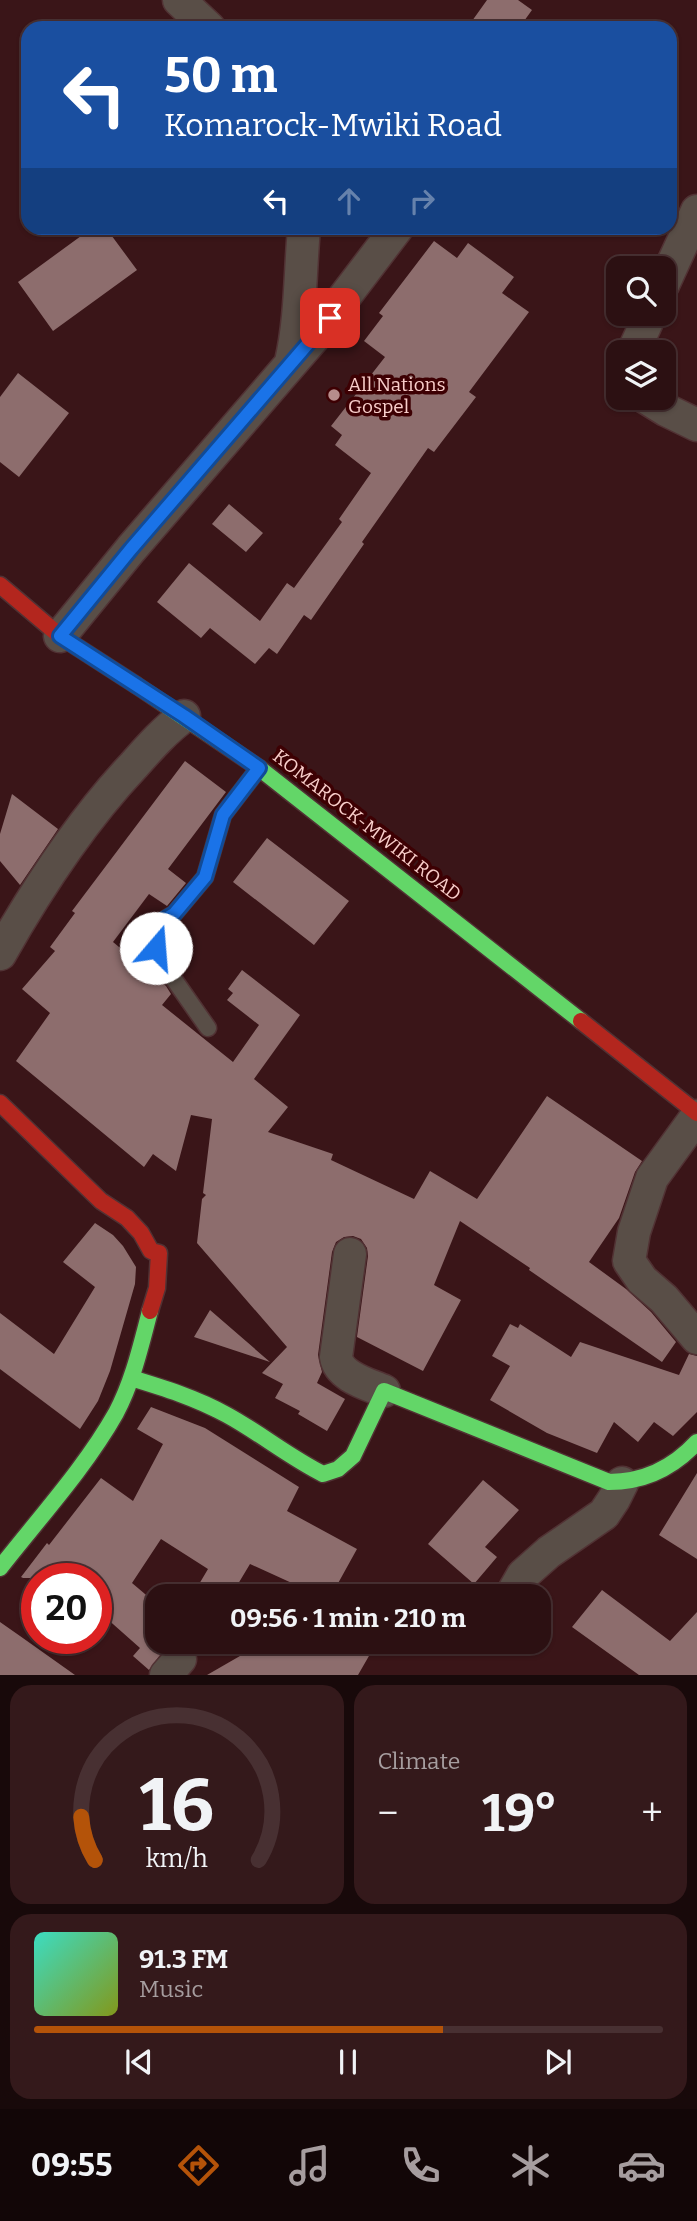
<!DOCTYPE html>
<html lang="en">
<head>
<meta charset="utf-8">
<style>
	:root { --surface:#2c1012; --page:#34191b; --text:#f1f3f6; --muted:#a69d9f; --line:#483032; --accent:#b45309 }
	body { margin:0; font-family:Bitter,serif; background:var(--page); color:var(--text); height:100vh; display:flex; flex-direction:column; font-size:26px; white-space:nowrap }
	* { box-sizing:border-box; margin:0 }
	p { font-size:23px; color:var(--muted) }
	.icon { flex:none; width:38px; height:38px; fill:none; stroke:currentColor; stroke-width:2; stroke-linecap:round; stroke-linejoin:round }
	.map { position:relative; height:1675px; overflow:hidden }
	.drawer { display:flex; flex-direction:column; gap:10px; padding:10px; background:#18090a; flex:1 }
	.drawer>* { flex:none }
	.hud { position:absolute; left:21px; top:21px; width:656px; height:214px; border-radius:21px; box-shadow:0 2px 5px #0004,0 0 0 2px var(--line); background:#1a4fa0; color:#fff; overflow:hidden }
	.controls { position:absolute; left:606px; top:256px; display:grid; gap:14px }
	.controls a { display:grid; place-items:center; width:70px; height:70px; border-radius:14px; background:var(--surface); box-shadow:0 2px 5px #0004,0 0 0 2px var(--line); font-size:35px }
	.speed { position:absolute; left:21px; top:1563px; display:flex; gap:14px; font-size:35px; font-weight:700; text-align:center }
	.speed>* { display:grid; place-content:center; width:91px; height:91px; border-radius:50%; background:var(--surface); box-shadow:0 2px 5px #0004,0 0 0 2px var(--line); line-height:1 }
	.speed .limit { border:10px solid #d22; background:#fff; color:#111 }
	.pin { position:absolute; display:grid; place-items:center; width:60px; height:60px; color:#fff; margin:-30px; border-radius:14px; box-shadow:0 4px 10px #0006 }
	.me { position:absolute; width:77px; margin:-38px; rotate:18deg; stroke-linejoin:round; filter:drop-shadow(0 0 5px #0008) }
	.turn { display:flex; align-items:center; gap:24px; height:147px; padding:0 28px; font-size:32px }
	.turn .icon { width:91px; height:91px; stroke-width:2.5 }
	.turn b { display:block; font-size:49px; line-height:60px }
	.lanes { display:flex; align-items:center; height:66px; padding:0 28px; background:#0003; justify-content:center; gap:35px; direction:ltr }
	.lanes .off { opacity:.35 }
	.big { font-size:52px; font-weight:700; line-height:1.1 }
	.drawer .card { flex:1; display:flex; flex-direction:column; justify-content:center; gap:10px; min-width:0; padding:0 24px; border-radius:21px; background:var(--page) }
	.drawer .dial { align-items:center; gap:0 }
	.dial svg { height:182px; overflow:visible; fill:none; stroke:var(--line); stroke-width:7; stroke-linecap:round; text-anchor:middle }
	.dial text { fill:var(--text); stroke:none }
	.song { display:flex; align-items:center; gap:21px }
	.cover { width:84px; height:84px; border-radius:10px; background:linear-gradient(135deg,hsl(170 70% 55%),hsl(70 70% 35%)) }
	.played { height:7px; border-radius:4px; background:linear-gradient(90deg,var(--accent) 65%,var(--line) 65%) }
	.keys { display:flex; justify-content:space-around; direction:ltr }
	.heat { display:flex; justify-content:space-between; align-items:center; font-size:38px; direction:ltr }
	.drawer .tiles { flex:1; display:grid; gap:10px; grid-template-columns:1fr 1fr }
	.card:last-child { grid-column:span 2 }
	.trip { position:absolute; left:145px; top:1584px; width:406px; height:70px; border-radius:21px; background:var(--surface); box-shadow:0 2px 5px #0004,0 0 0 2px var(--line); font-weight:700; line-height:70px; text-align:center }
	.menu { display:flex; height:112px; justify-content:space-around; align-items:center; background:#120607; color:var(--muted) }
	.menu .icon { width:49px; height:49px }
	.menu .on { color:var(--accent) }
	.menu b { font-size:32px; color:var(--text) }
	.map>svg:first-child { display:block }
	.building { fill:#8d6d6d }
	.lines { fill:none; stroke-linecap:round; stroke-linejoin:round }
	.lane-casing { stroke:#513234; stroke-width:19 }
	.street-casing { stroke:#513234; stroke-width:35 }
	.fast-casing { stroke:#513234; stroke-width:19 }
	.jam-casing { stroke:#513234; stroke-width:19 }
	.lane { stroke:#594e47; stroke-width:16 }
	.street { stroke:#594e47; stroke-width:32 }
	.fast { stroke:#63d668; stroke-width:16 }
	.jam { stroke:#b3261e; stroke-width:16 }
	.route-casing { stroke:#114b97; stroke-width:18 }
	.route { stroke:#1a73e8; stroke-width:12 }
	.poi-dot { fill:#b68d8c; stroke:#3d0003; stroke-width:2.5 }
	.labels { text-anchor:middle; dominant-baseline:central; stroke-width:7; stroke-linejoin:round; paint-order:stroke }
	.poi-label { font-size:19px; fill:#f9cecb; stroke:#3d0003; text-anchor:start }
	.street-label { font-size:19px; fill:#f9cecb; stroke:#3d0003 }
</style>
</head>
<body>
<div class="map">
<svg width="697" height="1675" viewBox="0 0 697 1675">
	<rect width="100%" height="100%" fill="#3a1518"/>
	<!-- building -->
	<path class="building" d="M487 0H518L532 10 519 28H467Z
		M75 228H106L137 270 53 331 18 282 81 236Z
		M434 241 457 258 468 243 514 277 502 293 529 312 469 392 476 397 434 452 428 448 362 542 364 544 311 620 304 615 277 654 269 648 255 664 210 628 201 638 157 602 189 563 260 621 287 583 294 588 342 522 339 519 371 473 335 445 342 435 331 426 385 357 364 341 383 316 379 313Z
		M18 373 69 413 19 477 0 462V397Z
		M229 504 263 533 246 552 212 524Z
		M185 761 226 792 168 869 186 883 167 906 149 894 113 942 166 986 171 994 162 1005 233 1062 259 1025 227 1000 233 993 228 989 242 970 300 1015 254 1079 288 1107 268 1132 333 1154 331 1160 414 1199 430 1171 477 1199 547 1096 642 1161 635 1172 619 1218 589 1262 626 1289 651 1312 676 1342 662 1362 529 1270 530 1268 460 1221 434 1285 461 1300 423 1371 357 1337 368 1256 367 1248 361 1239 353 1236 344 1237 336 1242 332 1252 318 1355 322 1372 317 1383 345 1399 327 1431 298 1414 300 1411 275 1398 283 1384 262 1373 287 1347 197 1243 202 1199 206 1195 203 1193 212 1119 191 1115 176 1171 153 1154 144 1167 16 1061 50 1013 22 989 55 951 50 947 75 913 72 911Z
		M12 794 58 829 20 885 0 861V834Z
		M267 838 349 901 314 945 233 882Z
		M95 1223 113 1235 123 1246 136 1267 135 1284 110 1371 98 1401 80 1429 0 1369V1313L54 1354 95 1287 63 1262Z
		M210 1310 270 1362 194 1337Z
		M510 1324 518 1328 520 1324 571 1357 580 1342 679 1375 689 1354 697 1356V1412L673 1436 654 1422 638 1442 614 1422 597 1453 547 1433 490 1400 510 1366 492 1356Z
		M151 1407 205 1428 299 1487 287 1511 357 1549 331 1596H286L294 1584 250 1564 238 1584 234 1582 225 1596H192L208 1569 161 1539 132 1583 158 1605V1642H175L166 1647 149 1670 133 1656 140 1648 96 1609V1578H23L21 1577 47 1543 49 1545 101 1478 133 1501 163 1444 137 1429Z
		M697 1473V1559L659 1535Z
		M483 1480 519 1510 485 1547 497 1557 474 1584 428 1544Z
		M602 1590 670 1641 697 1612V1675H639L572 1627Z
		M0 1622 20 1636 75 1675H0Z
		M264 1642H377L358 1675H207Z"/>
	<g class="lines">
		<!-- lane casing -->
		<g class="lane-casing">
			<path id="lane" d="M208 1028 173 978C170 969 165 967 160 959 153 949 155 935 157 924L174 914 205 877 223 815 259 768"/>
		</g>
		<!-- street casing -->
		<g class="street-casing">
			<path id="street" d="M179 0 209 28
				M663 285 697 211
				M633 352 651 313
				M291 362C301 318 300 272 304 228
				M645 397 666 410 697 425
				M60 636 131 549 314 337 397 228
				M0 954C38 887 81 821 134 765 150 747 165 730 184 716
				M697 1116 652 1178 634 1232 629 1261 642 1280 664 1299 697 1338
				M350 1254 336 1357C339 1377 368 1384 384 1391
				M511 1596 523 1575 549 1552 604 1514 614 1499 622 1483
				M166 1675 180 1659"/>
		</g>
		<!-- fast casing -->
		<g class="fast-casing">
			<path id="fast" d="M136 685 259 768 581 1021
				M131 1378C164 1388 196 1398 227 1415 260 1433 289 1457 323 1474L338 1469 353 1456 384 1391 609 1482C644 1482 673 1468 697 1442
				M0 1568C39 1518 85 1468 116 1413 133 1381 141 1345 150 1311"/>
		</g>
		<!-- jam casing -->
		<g class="jam-casing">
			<path id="jam" d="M0 585 60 636 136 685
				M581 1021 697 1113
				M0 1103 101 1201 127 1218 141 1233 151 1251 159 1253 157 1288 150 1311"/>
		</g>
		<!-- lane -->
		<use href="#lane" class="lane"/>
		<!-- street -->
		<use href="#street" class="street"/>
		<!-- fast -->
		<use href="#fast" class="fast"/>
		<!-- jam -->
		<use href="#jam" class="jam"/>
	</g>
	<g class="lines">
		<!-- route casing -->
		<g class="route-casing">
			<path id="route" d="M156 948 157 924 174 914 205 877 223 815 259 768 184 716 60 636 131 549 330 318"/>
		</g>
		<!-- route -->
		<use href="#route" class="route"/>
	</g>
	<!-- markers -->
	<circle class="poi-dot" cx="334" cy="395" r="7"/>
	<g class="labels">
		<!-- poi labels -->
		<g class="poi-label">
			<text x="348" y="384">All Nations<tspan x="348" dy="22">Gospel</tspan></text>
		</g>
		<!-- street labels -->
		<g class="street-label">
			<text transform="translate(367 825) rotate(38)">KOMAROCK-MWIKI ROAD</text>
		</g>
	</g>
</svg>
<div class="controls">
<a><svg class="icon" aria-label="search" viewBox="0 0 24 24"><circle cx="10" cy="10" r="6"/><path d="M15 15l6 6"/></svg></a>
<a><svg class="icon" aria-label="layers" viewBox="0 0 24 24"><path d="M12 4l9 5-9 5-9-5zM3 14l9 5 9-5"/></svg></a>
</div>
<div class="speed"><div class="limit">20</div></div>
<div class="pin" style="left:330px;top:318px;background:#d93025"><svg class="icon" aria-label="arrive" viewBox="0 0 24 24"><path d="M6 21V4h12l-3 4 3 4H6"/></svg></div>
<svg class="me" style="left:156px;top:948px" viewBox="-20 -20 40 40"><circle r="19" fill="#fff"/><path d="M0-13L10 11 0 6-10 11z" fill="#1a73e8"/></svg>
<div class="trip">09:56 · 1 min · 210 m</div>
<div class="hud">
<div class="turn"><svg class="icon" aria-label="left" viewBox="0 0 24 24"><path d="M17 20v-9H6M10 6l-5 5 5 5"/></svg><div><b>50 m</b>Komarock-Mwiki Road</div></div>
<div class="lanes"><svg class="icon" aria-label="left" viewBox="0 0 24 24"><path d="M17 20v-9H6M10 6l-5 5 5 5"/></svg><svg class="icon off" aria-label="ahead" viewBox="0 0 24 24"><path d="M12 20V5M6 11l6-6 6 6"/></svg><svg class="icon off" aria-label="right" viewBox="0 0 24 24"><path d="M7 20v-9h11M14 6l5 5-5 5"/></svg></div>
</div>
</div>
<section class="drawer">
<div class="tiles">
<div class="card dial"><svg viewBox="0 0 100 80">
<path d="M14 69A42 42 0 1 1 86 69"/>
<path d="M14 69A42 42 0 0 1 8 50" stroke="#b45309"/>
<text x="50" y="56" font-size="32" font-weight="700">16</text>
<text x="50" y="72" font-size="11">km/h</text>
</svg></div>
<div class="card"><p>Climate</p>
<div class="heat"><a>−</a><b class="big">19°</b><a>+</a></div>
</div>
<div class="card">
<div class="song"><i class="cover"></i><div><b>91.3 FM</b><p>Music</p></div></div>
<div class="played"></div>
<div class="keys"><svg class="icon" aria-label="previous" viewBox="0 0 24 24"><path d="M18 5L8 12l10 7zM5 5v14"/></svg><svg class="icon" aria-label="pause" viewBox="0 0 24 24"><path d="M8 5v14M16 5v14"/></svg><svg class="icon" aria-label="next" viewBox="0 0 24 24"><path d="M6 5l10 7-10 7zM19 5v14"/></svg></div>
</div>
</div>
</section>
<nav class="menu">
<b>09:55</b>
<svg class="icon on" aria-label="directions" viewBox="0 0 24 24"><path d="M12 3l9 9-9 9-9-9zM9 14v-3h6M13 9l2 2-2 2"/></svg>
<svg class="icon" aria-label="music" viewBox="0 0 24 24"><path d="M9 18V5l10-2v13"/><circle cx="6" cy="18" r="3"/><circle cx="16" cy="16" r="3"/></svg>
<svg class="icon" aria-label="phone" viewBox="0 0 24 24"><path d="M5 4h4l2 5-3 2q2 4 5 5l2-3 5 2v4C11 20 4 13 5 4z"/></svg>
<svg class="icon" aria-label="climate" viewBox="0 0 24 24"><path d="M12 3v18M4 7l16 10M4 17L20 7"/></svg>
<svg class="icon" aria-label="car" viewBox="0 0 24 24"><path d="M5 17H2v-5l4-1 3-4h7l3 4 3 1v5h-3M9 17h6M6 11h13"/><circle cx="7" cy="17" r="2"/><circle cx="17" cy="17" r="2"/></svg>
</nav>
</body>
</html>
